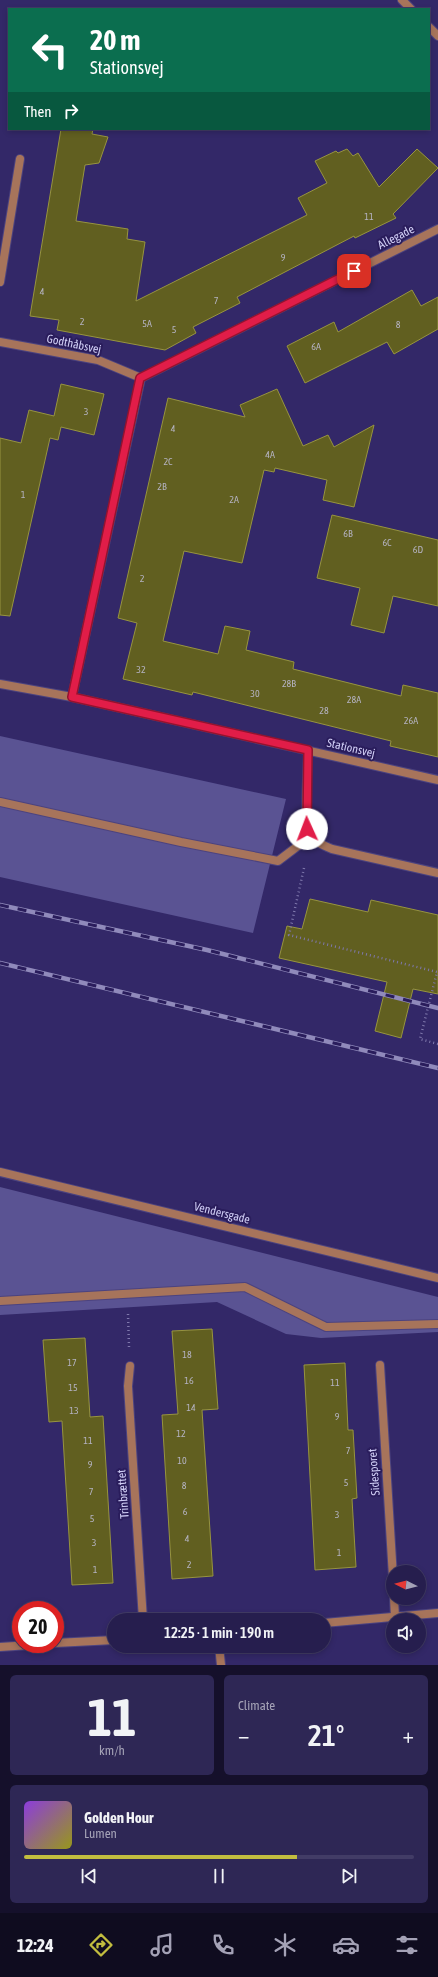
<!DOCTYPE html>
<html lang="en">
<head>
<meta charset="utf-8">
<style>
	:root { --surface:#261e4e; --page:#2e2755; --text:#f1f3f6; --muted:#a4a2b6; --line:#423c66; --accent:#c2bd3f }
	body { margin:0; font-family:"Asap Condensed",sans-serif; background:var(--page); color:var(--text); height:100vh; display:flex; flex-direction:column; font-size:15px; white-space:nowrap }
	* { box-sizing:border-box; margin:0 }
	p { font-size:13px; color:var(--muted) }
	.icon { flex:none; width:22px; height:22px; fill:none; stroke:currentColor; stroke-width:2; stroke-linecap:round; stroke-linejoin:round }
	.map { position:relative; height:1665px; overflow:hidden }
	.panel { display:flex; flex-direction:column; gap:10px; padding:10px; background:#15102b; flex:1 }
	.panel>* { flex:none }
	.banner { position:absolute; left:8px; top:8px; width:422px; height:122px; border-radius:0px; box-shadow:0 2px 6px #0003,0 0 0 1px var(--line); background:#0b6e4f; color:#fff; overflow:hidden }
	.needle { width:26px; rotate:276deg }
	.fabs { position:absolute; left:386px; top:1565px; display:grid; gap:8px }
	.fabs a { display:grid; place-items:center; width:40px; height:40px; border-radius:50%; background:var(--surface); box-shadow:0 2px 6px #0003,0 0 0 1px var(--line); font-size:20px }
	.speed { position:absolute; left:12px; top:1601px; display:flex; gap:8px; font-size:20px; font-weight:700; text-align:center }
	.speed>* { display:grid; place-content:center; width:52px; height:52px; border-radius:50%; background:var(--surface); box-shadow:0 2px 6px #0003,0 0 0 1px var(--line); line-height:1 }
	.speed .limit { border:6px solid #d22; background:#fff; color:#111 }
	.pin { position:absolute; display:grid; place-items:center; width:34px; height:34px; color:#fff; margin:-17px; border-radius:8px; box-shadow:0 2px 6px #0006 }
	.me { position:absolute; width:44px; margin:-22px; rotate:358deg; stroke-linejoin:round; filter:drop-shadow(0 0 3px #0008) }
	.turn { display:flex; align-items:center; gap:14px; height:84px; padding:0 16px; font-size:18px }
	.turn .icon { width:52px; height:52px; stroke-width:2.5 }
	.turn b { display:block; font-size:28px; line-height:34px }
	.then { display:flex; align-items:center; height:38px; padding:0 16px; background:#0003; gap:8px; font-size:15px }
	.big { font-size:30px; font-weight:600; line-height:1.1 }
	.panel .widget { flex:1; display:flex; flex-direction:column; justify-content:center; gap:6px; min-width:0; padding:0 14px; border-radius:6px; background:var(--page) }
	.panel .dial { align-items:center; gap:0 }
	.dial b { font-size:52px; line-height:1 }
	.song { display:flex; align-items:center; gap:12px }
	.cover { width:48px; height:48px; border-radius:6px; background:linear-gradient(135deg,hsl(270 70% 55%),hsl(60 70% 35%)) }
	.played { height:4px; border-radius:2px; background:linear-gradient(90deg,var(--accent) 70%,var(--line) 70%) }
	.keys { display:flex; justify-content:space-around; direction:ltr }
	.heat { display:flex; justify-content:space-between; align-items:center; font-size:22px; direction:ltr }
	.panel .tiles { flex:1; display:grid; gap:10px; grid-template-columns:1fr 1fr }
	.widget:last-child { grid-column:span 2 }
	.trip { position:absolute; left:107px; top:1613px; width:224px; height:40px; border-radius:20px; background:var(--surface); box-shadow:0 2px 6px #0003,0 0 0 1px var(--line); font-weight:600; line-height:40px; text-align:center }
	.tab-bar { display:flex; height:64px; justify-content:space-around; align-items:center; background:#0f0c1f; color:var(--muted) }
	.tab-bar .icon { width:28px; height:28px }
	.tab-bar .on { color:var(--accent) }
	.tab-bar b { font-size:18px; color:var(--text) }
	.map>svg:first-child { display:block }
	.green { fill:#5a5393 }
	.building { fill:#615f20; stroke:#97943f }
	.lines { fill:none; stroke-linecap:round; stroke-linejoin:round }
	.service-casing { stroke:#4c437f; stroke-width:10 }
	.pedestrian-casing { stroke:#4c437f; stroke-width:10 }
	.minor-casing { stroke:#4c437f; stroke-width:10 }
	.tertiary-casing { stroke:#4c437f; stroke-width:10 }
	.path { stroke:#7f78ac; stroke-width:2.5; stroke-dasharray:1 3; stroke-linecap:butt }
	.service { stroke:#a7745b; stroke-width:8 }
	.pedestrian { stroke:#a7745b; stroke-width:8 }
	.minor { stroke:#a7745b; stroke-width:8 }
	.tertiary { stroke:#a7745b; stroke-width:8 }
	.rail-casing { stroke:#908abb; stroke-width:4.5 }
	.rail { stroke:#2a1d5c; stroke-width:3; stroke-dasharray:9; stroke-linecap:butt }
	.route-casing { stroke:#92132f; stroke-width:10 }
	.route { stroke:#e11d48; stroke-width:7 }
	.labels { text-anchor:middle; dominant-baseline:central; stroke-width:4; stroke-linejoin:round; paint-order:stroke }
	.number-label { font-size:10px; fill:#b4b2c0 }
	.street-label { font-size:12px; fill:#d0cef5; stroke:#2a1d5c }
</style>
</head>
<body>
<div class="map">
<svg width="438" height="1665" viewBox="0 0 438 1665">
	<rect width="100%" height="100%" fill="#332868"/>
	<!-- green -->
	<path class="green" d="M0 736 286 799 253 933 0 877Z
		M0 1187 438 1297V1332L321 1338 286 1334 217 1302 0 1315Z"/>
	<!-- building -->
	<path class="building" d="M61 129H93L92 134 108 137 99 163 85 165 76 221 128 229 127 239 145 242 136 301 307 215 298 198 327 183 315 161 336 151 338 153 347 149 353 156 358 153 379 187 417 149 438 168 393 214 396 218 355 238 354 236 237 297 240 303 193 327 196 333 165 350 57 330 59 320 30 316Z
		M412 290 421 306 438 297V329L394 354 387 342 305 383 287 346 334 322 338 332Z
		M61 384 104 394 94 435 61 427 58 440 50 438 10 616 0 615V438L21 443 29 410 54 416Z
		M277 389 303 446 328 435 334 447 374 425 354 507 323 500 327 480 275 468 274 472 264 470 242 563 184 551 163 641 218 654 225 626 250 631 246 650 294 662 293 669 401 696 403 685 438 693V757L390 746 391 741 193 692 192 695 123 679 137 623 118 618 168 398 245 417 240 405Z
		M332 515 438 540V606L393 596 384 633 351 625 360 588 317 578Z
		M310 899 368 912 371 900 438 915V994L413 989 401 1038 375 1031 387 982 279 958 287 926 302 929Z
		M212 1329 218 1409 202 1410 213 1576 172 1579 162 1415 178 1414 172 1331Z
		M85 1338 90 1417 103 1416 113 1583 72 1585 62 1421 49 1422 43 1340Z
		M345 1363 348 1430H353L357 1498 352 1499 356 1567 315 1570 304 1365Z"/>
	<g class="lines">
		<!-- service casing -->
		<g class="service-casing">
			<path id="service" d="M0 282 20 159
				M308 750C308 765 304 821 308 830 313 841 322 845 332 849L438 873
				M0 802 181 842 278 861 311 836"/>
		</g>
		<!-- pedestrian casing -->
		<g class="pedestrian-casing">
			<path id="pedestrian" d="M0 1301 245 1287 326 1327 438 1324"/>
		</g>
		<!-- minor casing -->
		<g class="minor-casing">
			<path id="minor" d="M402 0 411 9
				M429 27 438 36
				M0 342 98 360 141 378
				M72 697 141 378 438 229
				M0 1172 438 1278
				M380 1365 393 1577
				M130 1366 128 1386 143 1620
				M394 1598 395 1617
				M219 1646 221 1665"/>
		</g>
		<!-- tertiary casing -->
		<g class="tertiary-casing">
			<path id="tertiary" d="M0 684 72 697 438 780
				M324 1623 438 1613
				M55 1643 114 1640
				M0 1647 45 1644"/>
		</g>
		<!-- path -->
		<path class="path" d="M304 868 289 935 437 972 420 1039 438 1044
			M128 1314 129 1347"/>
		<!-- service -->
		<use href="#service" class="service"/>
		<!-- pedestrian -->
		<use href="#pedestrian" class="pedestrian"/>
		<!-- minor -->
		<use href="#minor" class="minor"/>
		<!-- tertiary -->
		<use href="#tertiary" class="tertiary"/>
		<!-- rail casing -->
		<g class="rail-casing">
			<path id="rail" d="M0 905 207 950 438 1008
				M0 963 438 1068"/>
		</g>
		<!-- rail -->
		<use href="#rail" class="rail"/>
	</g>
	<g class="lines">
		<!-- route casing -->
		<g class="route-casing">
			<path id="route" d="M307 829 308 750 72 697 140 378 354 271"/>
		</g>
		<!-- route -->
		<use href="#route" class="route"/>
	</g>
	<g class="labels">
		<!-- number labels -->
		<g class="number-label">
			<text x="369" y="216">11</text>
			<text x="283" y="257">9</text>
			<text x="42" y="291">4</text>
			<text x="216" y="300">7</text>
			<text x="82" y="321">2</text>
			<text x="147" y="323">5A</text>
			<text x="398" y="324">8</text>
			<text x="174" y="329">5</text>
			<text x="316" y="346">6A</text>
			<text x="86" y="411">3</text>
			<text x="173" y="428">4</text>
			<text x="270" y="454">4A</text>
			<text x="168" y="461">2C</text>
			<text x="162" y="486">2B</text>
			<text x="23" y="494">1</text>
			<text x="234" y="499">2A</text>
			<text x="348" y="533">6B</text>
			<text x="387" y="542">6C</text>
			<text x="418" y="549">6D</text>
			<text x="142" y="578">2</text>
			<text x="141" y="669">32</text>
			<text x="289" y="683">28B</text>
			<text x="255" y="693">30</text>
			<text x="354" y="699">28A</text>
			<text x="324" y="710">28</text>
			<text x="411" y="720">26A</text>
			<text x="187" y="1354">18</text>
			<text x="72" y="1362">17</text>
			<text x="189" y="1380">16</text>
			<text x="335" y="1382">11</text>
			<text x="73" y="1387">15</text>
			<text x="191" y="1407">14</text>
			<text x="74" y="1410">13</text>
			<text x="337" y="1416">9</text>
			<text x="181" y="1433">12</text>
			<text x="88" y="1440">11</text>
			<text x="348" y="1450">7</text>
			<text x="182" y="1460">10</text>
			<text x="90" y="1464">9</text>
			<text x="346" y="1482">5</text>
			<text x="184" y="1485">8</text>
			<text x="91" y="1491">7</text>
			<text x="185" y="1511">6</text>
			<text x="337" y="1514">3</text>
			<text x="92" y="1518">5</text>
			<text x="187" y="1538">4</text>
			<text x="94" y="1542">3</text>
			<text x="339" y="1552">1</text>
			<text x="189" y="1564">2</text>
			<text x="95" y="1569">1</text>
		</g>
		<!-- street labels -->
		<g class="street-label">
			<text transform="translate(396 237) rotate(-27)">Allegade</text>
			<text transform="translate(74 344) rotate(12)">Godthåbsvej</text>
			<text transform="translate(351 748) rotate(13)">Stationsvej</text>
			<text transform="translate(222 1213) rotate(14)">Vendersgade</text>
			<text transform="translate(374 1472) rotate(-94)">Sidesporet</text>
			<text transform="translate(123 1494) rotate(-94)">Trinbrættet</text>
		</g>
	</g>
</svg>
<div class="fabs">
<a><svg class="needle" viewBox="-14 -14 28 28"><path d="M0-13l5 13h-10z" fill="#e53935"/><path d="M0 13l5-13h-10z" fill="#a4a2b6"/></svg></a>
<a><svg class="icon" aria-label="sound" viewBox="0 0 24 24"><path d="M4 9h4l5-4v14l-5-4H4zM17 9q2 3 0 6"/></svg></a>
</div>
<div class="speed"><div class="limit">20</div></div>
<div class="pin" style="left:354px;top:271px;background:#d93025"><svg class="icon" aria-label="arrive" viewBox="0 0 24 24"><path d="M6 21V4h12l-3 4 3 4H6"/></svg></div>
<svg class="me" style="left:307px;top:829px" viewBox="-20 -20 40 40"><circle r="19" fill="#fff"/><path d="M0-13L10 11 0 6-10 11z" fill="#e11d48"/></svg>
<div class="trip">12:25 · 1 min · 190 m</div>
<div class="banner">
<div class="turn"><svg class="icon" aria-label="left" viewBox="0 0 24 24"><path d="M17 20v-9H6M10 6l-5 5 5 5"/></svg><div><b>20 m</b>Stationsvej</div></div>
<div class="then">Then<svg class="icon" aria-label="right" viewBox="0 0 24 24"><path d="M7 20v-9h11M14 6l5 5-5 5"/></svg></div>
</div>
</div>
<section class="panel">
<div class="tiles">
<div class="widget dial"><b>11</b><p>km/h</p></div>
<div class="widget"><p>Climate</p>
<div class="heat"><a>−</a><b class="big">21°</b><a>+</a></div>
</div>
<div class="widget">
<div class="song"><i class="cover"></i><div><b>Golden Hour</b><p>Lumen</p></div></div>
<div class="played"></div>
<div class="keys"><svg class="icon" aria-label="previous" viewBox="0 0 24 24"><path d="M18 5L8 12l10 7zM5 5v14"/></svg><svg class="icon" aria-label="pause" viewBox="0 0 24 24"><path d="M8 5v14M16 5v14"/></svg><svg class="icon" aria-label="next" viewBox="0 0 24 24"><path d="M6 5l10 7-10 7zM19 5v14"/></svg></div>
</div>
</div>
</section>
<nav class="tab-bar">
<b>12:24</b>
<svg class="icon on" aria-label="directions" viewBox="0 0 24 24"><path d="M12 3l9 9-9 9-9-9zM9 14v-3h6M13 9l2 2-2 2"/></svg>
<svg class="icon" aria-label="music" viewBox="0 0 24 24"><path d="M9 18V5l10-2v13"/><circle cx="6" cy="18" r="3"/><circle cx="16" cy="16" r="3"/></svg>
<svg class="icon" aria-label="phone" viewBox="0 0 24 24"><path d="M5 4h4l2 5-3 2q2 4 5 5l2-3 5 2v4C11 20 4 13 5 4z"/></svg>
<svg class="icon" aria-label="climate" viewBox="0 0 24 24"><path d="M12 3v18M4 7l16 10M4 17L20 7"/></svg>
<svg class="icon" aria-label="car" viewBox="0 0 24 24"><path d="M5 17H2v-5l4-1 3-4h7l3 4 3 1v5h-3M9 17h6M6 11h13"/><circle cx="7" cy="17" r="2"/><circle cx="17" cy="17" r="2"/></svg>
<svg class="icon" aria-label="filters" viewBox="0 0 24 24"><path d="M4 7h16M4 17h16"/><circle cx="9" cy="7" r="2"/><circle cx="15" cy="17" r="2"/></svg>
</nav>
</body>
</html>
